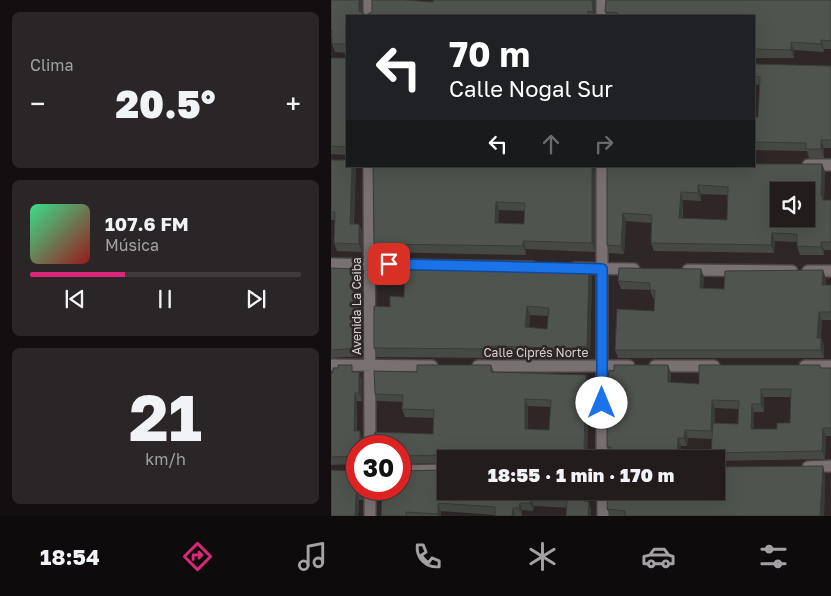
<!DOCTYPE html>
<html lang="es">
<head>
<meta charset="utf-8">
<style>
	:root { --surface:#221c1d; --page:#2a2526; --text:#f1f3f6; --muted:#a2a1a4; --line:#3f3a3b; --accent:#db2777 }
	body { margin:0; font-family:"Golos Text",sans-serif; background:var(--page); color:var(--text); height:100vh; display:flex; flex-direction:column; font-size:19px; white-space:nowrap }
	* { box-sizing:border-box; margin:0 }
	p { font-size:16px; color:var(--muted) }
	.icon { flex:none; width:28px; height:28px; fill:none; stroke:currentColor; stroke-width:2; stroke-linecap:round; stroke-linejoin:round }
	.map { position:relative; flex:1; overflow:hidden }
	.panel { display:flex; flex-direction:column; gap:12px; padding:12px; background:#130f10; width:331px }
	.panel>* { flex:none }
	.top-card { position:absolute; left:15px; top:15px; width:409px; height:152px; border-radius:0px; box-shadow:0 5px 20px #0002,0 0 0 1px var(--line); background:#202124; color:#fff; overflow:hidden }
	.buttons { position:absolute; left:439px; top:182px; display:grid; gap:10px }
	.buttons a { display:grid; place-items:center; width:45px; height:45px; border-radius:0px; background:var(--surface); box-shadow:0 5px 20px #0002,0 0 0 1px var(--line); font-size:25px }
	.speed { position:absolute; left:15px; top:435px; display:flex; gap:10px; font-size:25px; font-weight:700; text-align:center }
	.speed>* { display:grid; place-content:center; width:65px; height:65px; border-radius:50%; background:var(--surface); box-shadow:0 5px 20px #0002,0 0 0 1px var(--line); line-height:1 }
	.speed .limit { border:8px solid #d22; background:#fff; color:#111 }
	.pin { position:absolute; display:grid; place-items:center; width:42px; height:42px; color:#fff; margin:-21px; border-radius:10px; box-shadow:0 2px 8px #0006 }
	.me { position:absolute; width:55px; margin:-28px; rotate:0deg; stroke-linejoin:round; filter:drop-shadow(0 0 4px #0008) }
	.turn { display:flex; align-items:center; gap:18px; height:105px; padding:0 20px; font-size:22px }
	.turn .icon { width:65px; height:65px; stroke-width:2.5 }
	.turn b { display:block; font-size:35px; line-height:42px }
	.lanes { display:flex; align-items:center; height:48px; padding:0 20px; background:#0003; justify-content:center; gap:25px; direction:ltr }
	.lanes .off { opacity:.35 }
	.big { font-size:38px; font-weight:800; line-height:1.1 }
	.panel .card { flex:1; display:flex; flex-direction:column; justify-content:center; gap:8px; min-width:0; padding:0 18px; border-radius:8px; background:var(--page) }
	.panel .dial { align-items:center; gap:0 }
	.dial b { font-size:65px; line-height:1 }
	.song { display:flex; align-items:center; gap:15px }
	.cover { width:60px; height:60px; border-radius:8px; background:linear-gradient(135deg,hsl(150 70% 55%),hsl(0 70% 35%)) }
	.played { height:5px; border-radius:2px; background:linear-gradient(90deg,var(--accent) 35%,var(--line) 35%) }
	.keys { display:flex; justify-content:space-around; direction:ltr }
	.heat { display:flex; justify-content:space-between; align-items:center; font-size:28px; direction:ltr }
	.trip { position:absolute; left:106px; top:450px; width:288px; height:50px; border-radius:0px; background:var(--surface); box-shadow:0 5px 20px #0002,0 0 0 1px var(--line); font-weight:800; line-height:50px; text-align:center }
	.tabs { display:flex; height:80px; justify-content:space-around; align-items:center; background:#0e0b0c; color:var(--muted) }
	.tabs .icon { width:35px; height:35px }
	.tabs .selected { color:var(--accent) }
	.tabs b { font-size:22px; color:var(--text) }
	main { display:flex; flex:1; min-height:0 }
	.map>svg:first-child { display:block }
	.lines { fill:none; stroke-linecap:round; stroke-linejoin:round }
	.minor-casing { stroke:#484243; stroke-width:14 }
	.minor { stroke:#797071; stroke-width:11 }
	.wall { fill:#454843; fill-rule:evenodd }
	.shaded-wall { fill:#383b37 }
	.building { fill:#50544e; stroke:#383b37; fill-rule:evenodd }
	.route-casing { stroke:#114b97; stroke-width:12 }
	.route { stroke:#1a73e8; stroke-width:9 }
	.labels { text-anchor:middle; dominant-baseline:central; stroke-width:5; stroke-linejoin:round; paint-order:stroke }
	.street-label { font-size:12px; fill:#d8d3d3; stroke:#2e2627 }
</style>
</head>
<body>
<main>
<section class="panel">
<div class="card"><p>Clima</p>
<div class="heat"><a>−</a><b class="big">20.5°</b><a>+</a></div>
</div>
<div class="card">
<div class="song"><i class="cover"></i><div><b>107.6 FM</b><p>Música</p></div></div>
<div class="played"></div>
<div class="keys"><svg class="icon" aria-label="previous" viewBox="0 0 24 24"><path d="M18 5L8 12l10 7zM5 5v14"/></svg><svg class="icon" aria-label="pause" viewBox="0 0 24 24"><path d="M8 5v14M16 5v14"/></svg><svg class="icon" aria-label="next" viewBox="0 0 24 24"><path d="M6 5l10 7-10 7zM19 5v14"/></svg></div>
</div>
<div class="card dial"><b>21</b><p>km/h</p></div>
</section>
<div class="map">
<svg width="500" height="516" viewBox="0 0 500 516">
	<rect width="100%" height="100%" fill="#2e2627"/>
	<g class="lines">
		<!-- minor casing -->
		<g class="minor-casing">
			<path id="minor" d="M38 0V16
				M271 0V16
				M477 165H500
				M38 166 39 446
				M271 166V459
				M0 264 201 267
				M244 268 303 269
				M357 270 461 271
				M477 271H500
				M0 365 101 366
				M147 366H298
				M324 366H383
				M474 366H500
				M477 467 500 466
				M69 471 115 470
				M39 489V516
				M272 491V516"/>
		</g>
		<!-- minor -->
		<use href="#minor" class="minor"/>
	</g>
	<!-- wall -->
	<path class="wall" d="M0 0H31V13L35 15 41 12 102 2V0H264V16H16V53L4 52 1 44V38H0Z
		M500 0V49H493V52L463 50V58H422V16H276L274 12Z
		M0 58H16V155L0 154Z
		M422 64 500 66V148H493V158H478L476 151 422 150V117H427L429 85 422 84Z
		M0 160 16 166H25L23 224H28L31 232V252L6 251 3 243 4 220H0Z
		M491 164 494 172 493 199V200H500V250H493V255H469L466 246V242L444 241 443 253 323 251 320 243 321 223 295 221 293 254 278 253 276 245V166ZM370 194 397 195 396 220 352 218V200L370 201Z
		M42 166 264 171V252L195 249V255L46 252 43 244ZM168 210 194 211 193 224 167 223Z
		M0 268 25 277V306L31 314V356L0 358Z
		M261 275 259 355H253V358L164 355V358L46 357 43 348 59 307 73 297ZM199 315 217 316 216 329 198 328Z
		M373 277 372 288 393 289 495 278V285H500V320H491L490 338 493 346V358H287L284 350 323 311 324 298H322L319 290 290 289 287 281Z
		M160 365 163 372 255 375 258 383 256 459H115V463L69 464V446H26V464L0 465V372L2 373 7 368 24 372 31 380V401H26V431L31 439 32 443 36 446 102 434 103 418 74 417 71 409 72 402 46 401 44 394 86 372ZM197 406 220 407 218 430 197 429Z
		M489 365 490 368H500V436H495L494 459 385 461V459H383L380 453 381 439 357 438 356 446H350L349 459H279V455H278L276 447 340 373V383L368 384ZM433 397H460L459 423 446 429H423V412H433ZM384 408 407 409V424L384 423Z
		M0 470 32 489V500H28V503L27 516H0Z
		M494 474 493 516H279L276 509Z
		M115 491H257L256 502 260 509 203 506 202 511 191 510V516H164V515L110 511V516H50L51 501H46L44 493Z"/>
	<!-- shaded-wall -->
	<path class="shaded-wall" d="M28 0H31V16L28 11Z
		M261 0H264V16H263L262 12Z
		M490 40 493 49V52L490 44Z
		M460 42 463 50V58L460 50Z
		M490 140 493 148V158L490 149Z
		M491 164 494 172 493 199 494 204V208L490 196Z
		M21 166H25L22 232 19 224Z
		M261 166H262L264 171V252L261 243Z
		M367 185 370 194V201L367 193Z
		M350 192 352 200 351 226 348 218Z
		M165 202 168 210 167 231 164 223Z
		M292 213 295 221 293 254 290 246Z
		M28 224 31 232V252L28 244Z
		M441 233 444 241 443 253 440 245Z
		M192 241 195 249V255L192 246Z
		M490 242 493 250V255L490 247Z
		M258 266 261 275 259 355 256 347Z
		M22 269 25 277V313L22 306Z
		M370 269 373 277 372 296 369 288Z
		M492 270 495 278 494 293 491 285Z
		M28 306 31 314V356L28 348Z
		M196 306 199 315 198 336 194 327Z
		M488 312 491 320 489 346 486 338Z
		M490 338 493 346V358L490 350Z
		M161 346 164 355V358L161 349Z
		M250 346 253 355V358L250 349Z
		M337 365 340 373V391L337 382Z
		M28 372 31 380V401L28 393Z
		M255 375 258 383 256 459 253 451Z
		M430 389 433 397V412L430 404Z
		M24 393 26 401 25 439 23 431Z
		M194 399 197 406V437L194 429Z
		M381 400 384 408 383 439 380 431Z
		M421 404 423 412V437L420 429Z
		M492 428 495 436 494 459 491 451Z
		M354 430 357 438 356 446 353 438Z
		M29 431 31 439 32 446 29 442Z
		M347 438 350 446 349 459H346Z
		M173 451 175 459H172Z
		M492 466 494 474 493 516H489Z
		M29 489H32V500L29 492Z
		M253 491H257L256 509 253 501Z
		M26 492 28 500 27 516H24Z
		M200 499 203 506 202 511 199 503Z
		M258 502 260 509V516H257Z
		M107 503 110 511V516H107Z
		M189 503 191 510V516L188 508Z
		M182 508 184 516H181Z"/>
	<!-- building -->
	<path class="building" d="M0 0H28V11L35 15 41 12V0H74L102 2V0H261L262 12 257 11V16H16V46L14 44H1V30H0Z
		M275 0H500V41L490 40V44L460 42V50L422 49V16H287V13L274 12Z
		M0 58H16V147L0 146Z
		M422 64 500 66V140H490V149H475V143L422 142V117H427L429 77 422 76Z
		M16 159V166H21L19 224H28V244L3 243 4 212H0V160H13Z
		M422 164H491L490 196H492L491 200H500V242H490V247L466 246V234L441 233 440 245 320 243 321 215 292 213 290 246 276 245V166H422ZM367 185 397 187 396 220 348 218 350 192 367 193ZM448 191H475V219H448Z
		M42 166H261V243L192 241V246L43 244ZM165 202 194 203 193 224 164 223Z
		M149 265 185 268V265L258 266 256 347 250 346V349L161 346V349L43 348V306L59 307V296L73 297 74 266 149 268ZM196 306 218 308 216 329 194 327Z
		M0 268 22 269V306H28V348L0 350Z
		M288 268 370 269 369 288 393 289 394 271 492 270 491 285H500V312H488L486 338H490V350H284L286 309 323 311 324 290H319V283L287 281Z
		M7 365H21V372H28V393H24L23 431H29V442L36 446 43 441 44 432 102 434 103 410 71 409 72 395 44 394 43 371 86 372V365H160V372L255 375 253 451H231V453L173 451 172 459H155V453L132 452V459H119L112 455 69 456V446H26V456L0 457V372L2 373V368H7ZM194 399 220 400 218 430 194 429Z
		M283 365H337V382L368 384V365H489V368H500V428H492L491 451 380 453 382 423 407 424 408 401 381 400 380 431 354 430 353 438H347L346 459H279L280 447H276V399L278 370 283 371ZM430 389H460L459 423H446V429H420L421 404H430Z
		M492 466 489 516H294V511L276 509 277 491H385V467Z
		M115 467V491H253V501L258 502 257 516H235L236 501 200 499 199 503H189L188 508H182L181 516H164V507L107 503V514L75 512V516H50L51 494 44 493 43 489H69V471L113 470Z
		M26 469V489H29V492H26L25 495 24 516H0V470L23 471Z"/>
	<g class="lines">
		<!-- route casing -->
		<g class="route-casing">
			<path id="route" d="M58 264 271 269V403"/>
		</g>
		<!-- route -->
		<use href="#route" class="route"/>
	</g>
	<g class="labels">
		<!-- street labels -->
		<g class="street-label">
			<text transform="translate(25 306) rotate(-90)">Avenida La Ceiba</text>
			<text x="205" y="352">Calle Ciprés Norte</text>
		</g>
	</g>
</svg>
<div class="buttons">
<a><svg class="icon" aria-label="sound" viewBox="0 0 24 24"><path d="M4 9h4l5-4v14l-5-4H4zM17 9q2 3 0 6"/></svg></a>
</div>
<div class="speed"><div class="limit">30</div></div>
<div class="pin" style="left:58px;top:264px;background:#d93025"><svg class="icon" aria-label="arrive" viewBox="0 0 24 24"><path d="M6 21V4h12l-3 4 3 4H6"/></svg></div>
<svg class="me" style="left:271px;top:403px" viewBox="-20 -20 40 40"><circle r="19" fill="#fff"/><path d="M0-13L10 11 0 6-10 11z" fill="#1a73e8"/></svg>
<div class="trip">18:55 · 1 min · 170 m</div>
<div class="top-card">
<div class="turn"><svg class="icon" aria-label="left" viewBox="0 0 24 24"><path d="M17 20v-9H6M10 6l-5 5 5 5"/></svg><div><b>70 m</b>Calle Nogal Sur</div></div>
<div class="lanes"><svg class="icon" aria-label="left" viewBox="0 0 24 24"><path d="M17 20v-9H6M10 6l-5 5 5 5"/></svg><svg class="icon off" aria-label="ahead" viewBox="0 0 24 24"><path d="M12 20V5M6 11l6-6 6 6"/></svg><svg class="icon off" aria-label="right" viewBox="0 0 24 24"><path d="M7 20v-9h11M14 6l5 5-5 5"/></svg></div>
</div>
</div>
</main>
<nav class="tabs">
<b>18:54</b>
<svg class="icon selected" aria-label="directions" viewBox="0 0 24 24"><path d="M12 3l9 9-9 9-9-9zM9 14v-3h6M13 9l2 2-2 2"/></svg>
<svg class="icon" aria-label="music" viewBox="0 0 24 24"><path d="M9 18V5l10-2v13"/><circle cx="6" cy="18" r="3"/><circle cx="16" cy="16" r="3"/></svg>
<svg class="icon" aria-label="phone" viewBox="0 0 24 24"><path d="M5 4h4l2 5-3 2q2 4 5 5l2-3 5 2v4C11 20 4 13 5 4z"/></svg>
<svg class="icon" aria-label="climate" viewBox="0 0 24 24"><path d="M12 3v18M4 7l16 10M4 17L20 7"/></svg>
<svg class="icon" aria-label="car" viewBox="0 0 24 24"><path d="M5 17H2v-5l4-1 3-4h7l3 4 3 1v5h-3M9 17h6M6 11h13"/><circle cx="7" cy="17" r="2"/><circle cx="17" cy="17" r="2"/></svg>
<svg class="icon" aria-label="filters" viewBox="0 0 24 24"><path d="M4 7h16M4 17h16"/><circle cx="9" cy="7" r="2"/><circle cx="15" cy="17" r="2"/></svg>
</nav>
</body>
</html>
